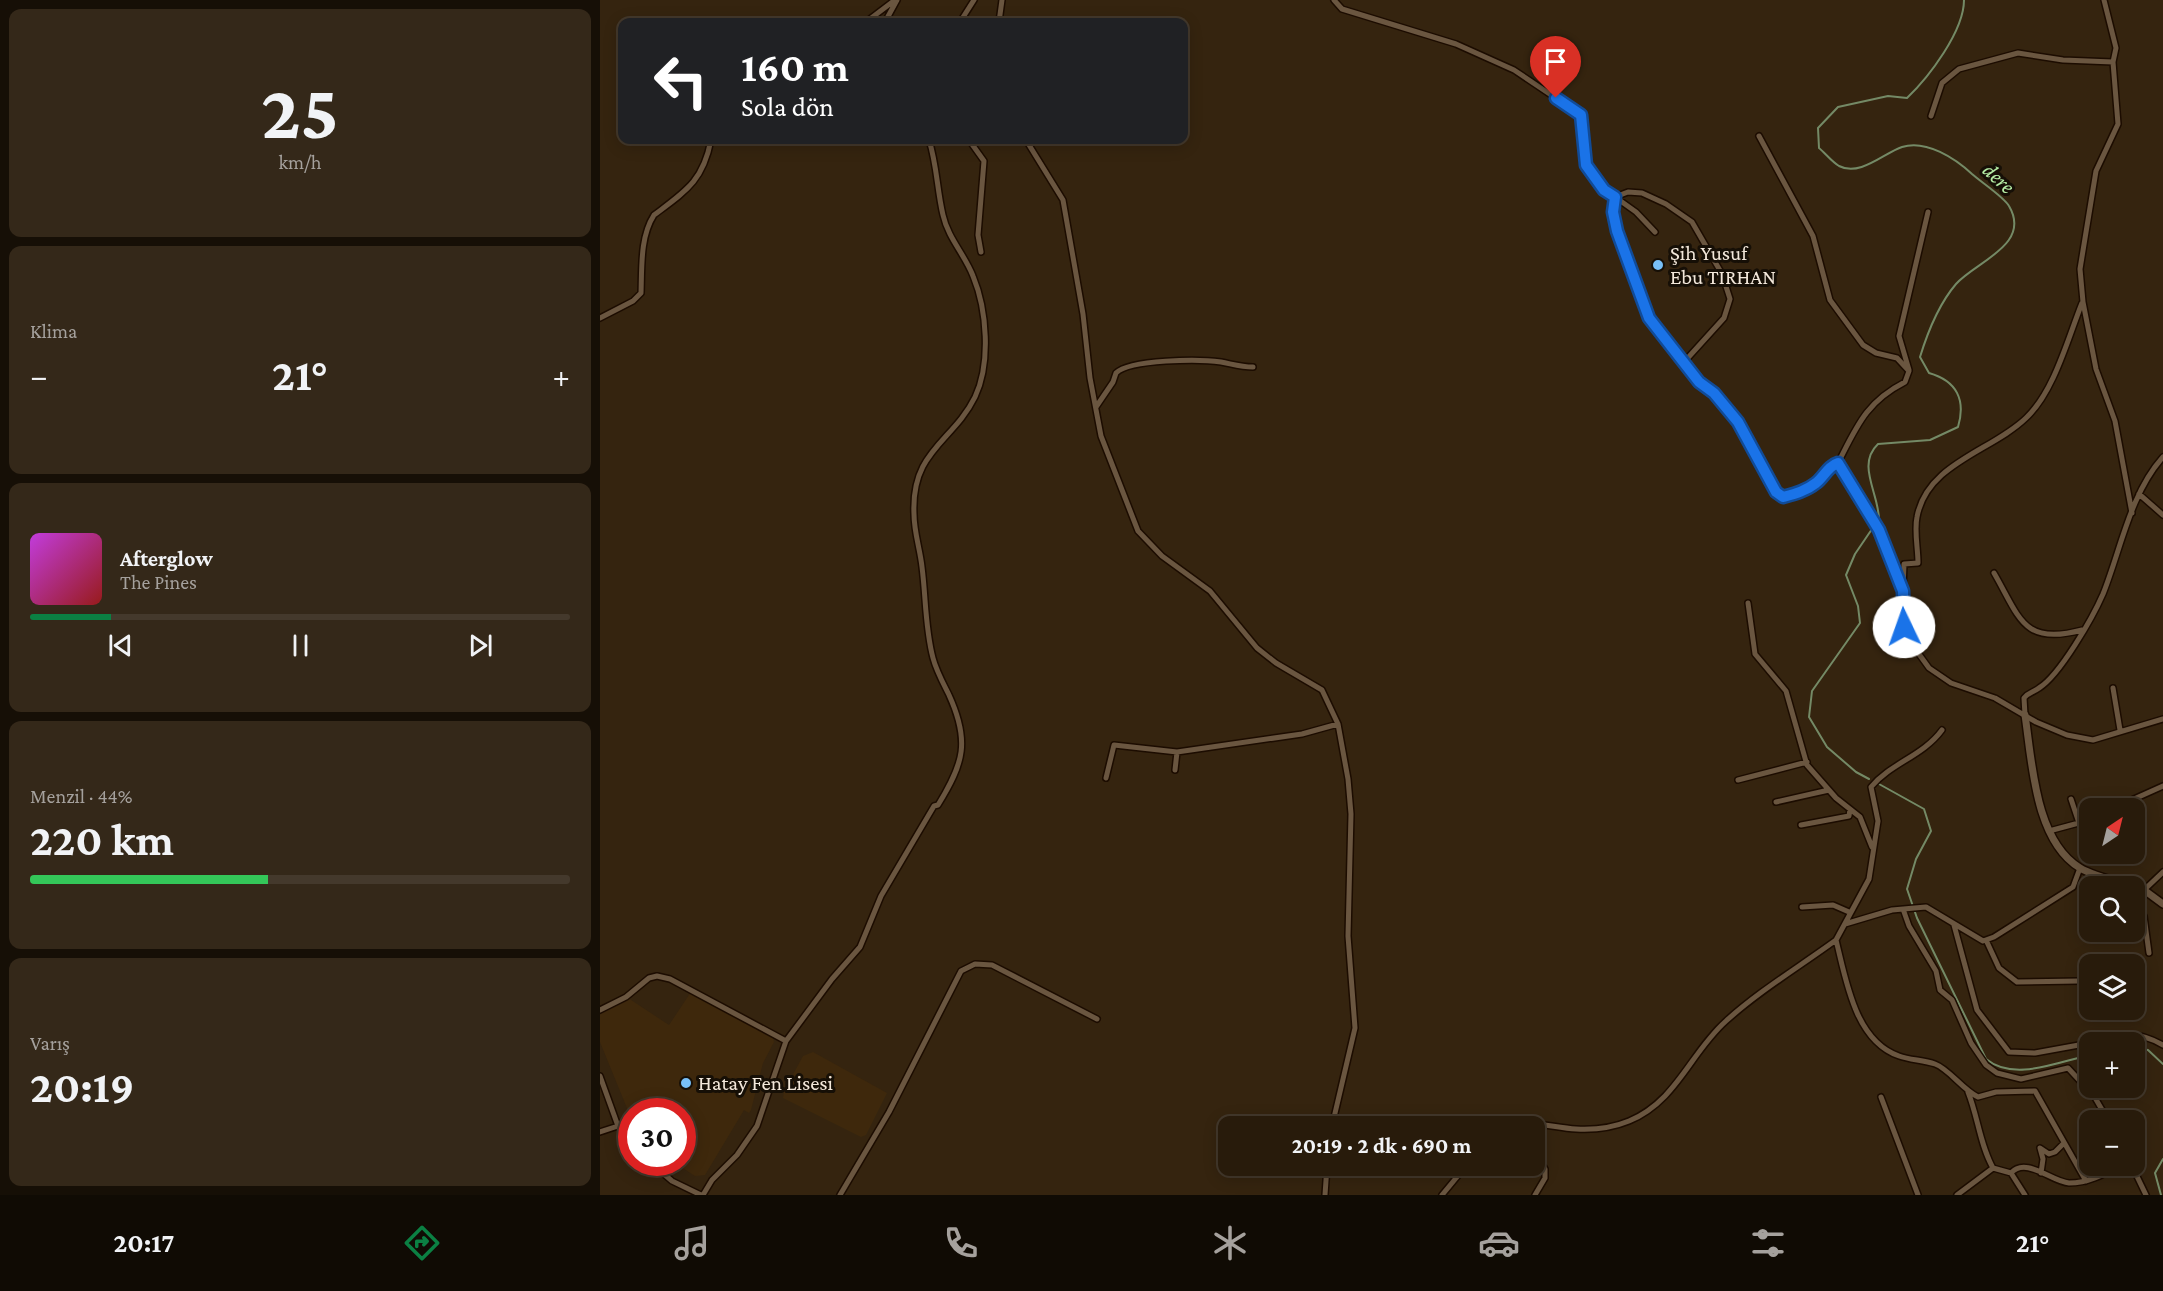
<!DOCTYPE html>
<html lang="tr">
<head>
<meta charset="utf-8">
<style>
	:root { --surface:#281b0b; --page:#342819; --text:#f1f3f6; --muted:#a5a19d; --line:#44392c; --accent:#0b8043 }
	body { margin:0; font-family:"Crimson Pro",serif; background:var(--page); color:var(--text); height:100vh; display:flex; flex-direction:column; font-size:22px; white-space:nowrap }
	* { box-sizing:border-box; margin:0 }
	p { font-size:20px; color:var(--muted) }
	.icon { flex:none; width:33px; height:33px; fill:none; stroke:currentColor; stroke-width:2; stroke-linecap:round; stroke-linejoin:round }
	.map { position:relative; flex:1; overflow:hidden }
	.sheet { display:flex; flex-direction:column; gap:9px; padding:9px; background:#160f06; width:600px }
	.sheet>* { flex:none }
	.guide { position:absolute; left:18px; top:18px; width:570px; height:126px; border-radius:12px; box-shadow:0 3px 15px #0003,0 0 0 2px var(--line); background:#202124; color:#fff; overflow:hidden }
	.needle { width:39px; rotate:35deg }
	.fabs { position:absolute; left:1479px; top:798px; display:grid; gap:12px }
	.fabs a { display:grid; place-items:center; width:66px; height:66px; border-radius:12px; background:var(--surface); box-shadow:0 3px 15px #0003,0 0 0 2px var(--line); font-size:30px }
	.speed { position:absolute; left:18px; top:1098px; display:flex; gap:12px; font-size:30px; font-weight:700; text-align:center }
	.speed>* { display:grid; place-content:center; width:78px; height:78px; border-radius:50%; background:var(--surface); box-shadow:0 3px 15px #0003,0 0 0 2px var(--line); line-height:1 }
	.speed .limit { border:9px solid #d22; background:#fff; color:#111 }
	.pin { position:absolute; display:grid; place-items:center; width:51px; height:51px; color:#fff; margin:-62px -26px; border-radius:50% 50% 50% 0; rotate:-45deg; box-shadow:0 0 6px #0007 }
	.pin .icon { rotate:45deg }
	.me { position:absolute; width:66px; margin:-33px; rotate:357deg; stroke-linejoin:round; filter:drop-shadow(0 0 4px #0008) }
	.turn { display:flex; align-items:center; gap:21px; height:126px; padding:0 24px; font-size:27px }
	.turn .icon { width:78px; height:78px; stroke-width:2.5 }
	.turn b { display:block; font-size:42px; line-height:51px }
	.big { font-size:45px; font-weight:700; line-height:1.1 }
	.sheet .tile { flex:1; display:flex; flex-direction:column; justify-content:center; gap:9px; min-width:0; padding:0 21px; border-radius:12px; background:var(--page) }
	.sheet .dial { align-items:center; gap:0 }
	.dial b { font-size:78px; line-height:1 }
	.song { display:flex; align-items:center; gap:18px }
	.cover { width:72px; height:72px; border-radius:9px; background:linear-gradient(135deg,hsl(290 70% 55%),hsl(0 70% 35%)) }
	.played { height:6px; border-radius:3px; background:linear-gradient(90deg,var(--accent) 15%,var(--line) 15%) }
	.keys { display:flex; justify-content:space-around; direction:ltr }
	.heat { display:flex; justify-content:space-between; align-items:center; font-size:33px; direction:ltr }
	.charge { height:9px; border-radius:4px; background:linear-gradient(90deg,#34c759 44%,var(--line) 0) }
	.trip { position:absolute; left:618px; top:1116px; width:327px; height:60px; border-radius:12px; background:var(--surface); box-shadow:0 3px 15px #0003,0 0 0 2px var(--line); font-weight:700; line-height:60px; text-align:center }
	.tab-bar { display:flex; height:96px; justify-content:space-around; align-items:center; background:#100b04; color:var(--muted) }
	.tab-bar .icon { width:42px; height:42px }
	.tab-bar .selected { color:var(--accent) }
	.tab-bar b { font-size:27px; color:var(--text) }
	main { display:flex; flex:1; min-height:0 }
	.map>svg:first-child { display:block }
	.built { fill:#3e280c }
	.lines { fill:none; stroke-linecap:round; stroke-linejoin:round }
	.stream { stroke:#748a66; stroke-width:2 }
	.minor-casing { stroke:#1c0c00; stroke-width:8 }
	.tertiary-casing { stroke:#1c0c00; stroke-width:10 }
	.minor { stroke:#6a5640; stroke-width:5 }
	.tertiary { stroke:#6a5640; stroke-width:7 }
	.route-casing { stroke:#114b97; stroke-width:15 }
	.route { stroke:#1a73e8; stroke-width:10 }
	.poi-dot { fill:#78bff7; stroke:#160f06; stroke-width:2 }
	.labels { text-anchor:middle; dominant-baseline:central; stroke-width:6; stroke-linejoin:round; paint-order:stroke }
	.poi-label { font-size:21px; fill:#f3e8db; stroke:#160f06; text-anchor:start }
	.water-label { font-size:22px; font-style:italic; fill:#b5eda5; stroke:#160f06 }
</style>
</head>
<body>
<main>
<section class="sheet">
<div class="tile dial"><b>25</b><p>km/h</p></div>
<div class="tile"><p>Klima</p>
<div class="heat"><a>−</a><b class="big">21°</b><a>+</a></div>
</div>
<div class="tile">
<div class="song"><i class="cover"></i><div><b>Afterglow</b><p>The Pines</p></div></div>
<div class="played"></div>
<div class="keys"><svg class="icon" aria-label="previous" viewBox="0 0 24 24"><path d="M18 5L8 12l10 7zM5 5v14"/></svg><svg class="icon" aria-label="pause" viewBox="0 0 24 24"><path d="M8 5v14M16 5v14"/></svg><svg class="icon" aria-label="next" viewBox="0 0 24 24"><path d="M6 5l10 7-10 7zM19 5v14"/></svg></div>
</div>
<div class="tile"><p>Menzil · 44%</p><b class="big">220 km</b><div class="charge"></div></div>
<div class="tile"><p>Varış</p><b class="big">20:19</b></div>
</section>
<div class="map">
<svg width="1563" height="1195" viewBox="0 0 1563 1195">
	<rect width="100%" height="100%" fill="#35240f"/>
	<!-- built -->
	<path class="built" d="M93 989 172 1034 174 1042 163 1063 151 1110 149 1113 144 1110 105 1175 95 1176 75 1163 82 1162V1112H32L31 1118 0 1042V1010L28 998 69 1025Z
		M213 1052 287 1093 266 1135 261 1137 183 1098 184 1091 203 1056Z"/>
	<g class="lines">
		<!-- stream -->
		<path class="stream" d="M1279 520C1279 493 1256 465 1278 444L1330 440 1358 427C1366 400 1357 381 1329 373L1320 357C1328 331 1338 305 1356 284 1375 262 1432 245 1409 206 1404 197 1381 182 1372 174 1356 159 1326 139 1302 147 1284 153 1260 177 1239 166 1232 162 1225 153 1219 148L1218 128 1238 107 1288 96 1307 98C1329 77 1364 31 1364 0
			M1269 779 1256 772 1227 747 1209 717 1212 691 1260 623 1258 606 1246 575 1255 554 1272 529
			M1279 784 1324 809 1331 831 1316 859 1307 889 1317 918 1386 1059C1414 1082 1457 1062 1490 1055
			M1534 1048 1548 1050 1563 1064
			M1561 1195 1555 1173 1563 1159"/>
		<!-- minor casing -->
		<g class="minor-casing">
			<path id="minor" d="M734 0 742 9 856 44 914 70 981 115 986 165 1004 190 1015 197 1028 192 1042 193 1066 204 1092 222 1122 274 1130 299 1124 318 1085 361
				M1504 0 1516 48 1513 62
				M266 22 295 0
				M285 22 297 0
				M360 22 374 0
				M399 22 402 0
				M1331 116 1342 83 1359 69 1418 53 1463 60 1513 62 1518 124 1496 171 1480 269 1483 302 1496 369 1515 421 1532 513
				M1159 136 1213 236 1230 300 1263 345 1276 353 1297 358 1309 371 1305 382C1266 402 1257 426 1238 463
				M369 140 384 161 378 235 381 252
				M426 140 463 200 483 314 490 378 501 436 538 531 562 556 610 591 657 648 676 663 722 690 738 724 748 779 751 814 748 936 755 1028 732 1126
				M1055 232 1036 212 1015 197 1013 212 1017 231 1049 318 1099 382 1114 393 1138 422 1176 492 1183 497C1194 494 1206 491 1216 483 1224 477 1228 466 1238 463L1279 530 1303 591 1304 627 1311 643 1329 668 1351 683 1395 698 1436 722 1467 735 1493 740 1563 719
				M0 318 33 301 41 293C42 267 40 237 54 215 86 191 103 181 111 140
				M1309 370 1299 336 1328 212
				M496 407 513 382 516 373C530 359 600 359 621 362 632 364 641 367 653 367
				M1539 494 1563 515
				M1394 573C1420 618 1423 646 1482 630
				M1303 589 1304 564 1318 563C1318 548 1314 531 1317 517 1327 463 1392 451 1426 418 1454 392 1468 338 1482 303
				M1148 603 1155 654 1186 691 1207 765 1236 798 1260 817 1272 847
				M1513 688 1520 730
				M1425 715 1424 698C1429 692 1434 692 1439 688 1460 675 1493 617 1503 594 1521 549 1530 494 1563 457
				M1342 730C1323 756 1291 763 1271 787L1278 821 1269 879 1236 940C1246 980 1255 1041 1299 1056 1310 1060 1323 1060 1335 1064 1349 1069 1362 1089 1378 1097L1396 1092 1435 1091 1486 1181
				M575 770 577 752
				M506 778 514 745 577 752 702 734 738 724
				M1138 780 1207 762
				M1471 799 1479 823
				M1176 802 1229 790
				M1514 808 1563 786
				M1201 825 1249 816 1250 809
				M1449 831 1490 820
				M1544 890 1563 872
				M1202 907 1233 905 1249 912
				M1534 908 1544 916 1549 953
				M1303 909 1309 926 1336 971 1340 990 1352 1000 1371 1043 1386 1065 1397 1073 1421 1079 1468 1068 1494 1096 1508 1120
				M1245 924 1292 910 1326 907 1383 941 1394 937 1473 887 1480 868
				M1354 925 1377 1010 1409 1052 1435 1053 1490 1043
				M1386 940 1399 968 1417 982 1479 981
				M0 1010 26 997 49 978 57 976 70 979 186 1041
				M1490 1042C1516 1031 1538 1031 1563 1045
				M0 1076 18 1126 32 1144
				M1368 1092C1378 1117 1380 1145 1393 1168L1411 1173
				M1281 1097 1318 1195
				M908 1126C929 1119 954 1128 976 1129 994 1130 1012 1128 1029 1121 1077 1101 1090 1053 1126 1021 1159 991 1199 967 1236 940
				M0 1132 18 1126
				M934 1151 945 1169V1178L935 1195
				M50 1162 72 1181 101 1195
				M1532 1166 1546 1195
				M1441 1173 1443 1159 1440 1148 1449 1154 1455 1152 1464 1143
				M103 1195 112 1180 137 1155 157 1126 186 1041 232 979 260 947 281 896 334 806 338 805C364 763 370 741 349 695 343 683 336 670 333 658 325 628 326 598 322 567 320 549 314 532 314 514 311 450 353 442 375 397 391 363 387 310 373 276 365 255 348 238 343 215 337 190 337 165 329 140
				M240 1195 289 1112 361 971 375 964 392 965 497 1019
				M725 1195 727 1166
				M842 1195 866 1166
				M1357 1195 1393 1168
				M1425 1195 1411 1173C1426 1156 1452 1182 1469 1183 1488 1183 1503 1175 1518 1166"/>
		</g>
		<!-- tertiary casing -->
		<g class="tertiary-casing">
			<path id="tertiary" d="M1425 715C1432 762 1435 841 1480 868 1495 877 1516 881 1533 886
				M1534 887 1544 890 1563 904"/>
		</g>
		<!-- minor -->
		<use href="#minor" class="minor"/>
		<!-- tertiary -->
		<use href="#tertiary" class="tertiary"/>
	</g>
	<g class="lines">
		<!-- route casing -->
		<g class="route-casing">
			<path id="route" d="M956 98 981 115 986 165 1004 190 1015 197 1013 212 1017 231 1049 318 1099 382 1114 393 1138 422 1176 492 1183 497C1194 494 1206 491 1216 483 1224 477 1228 466 1238 463L1279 530 1303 591 1304 627"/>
		</g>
		<!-- route -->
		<use href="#route" class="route"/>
	</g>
	<!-- markers -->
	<g class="poi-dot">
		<circle cx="1058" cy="265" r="6"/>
		<circle cx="86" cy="1083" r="6"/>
	</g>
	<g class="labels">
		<!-- poi labels -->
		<g class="poi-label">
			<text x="1070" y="253">Şih Yusuf<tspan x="1070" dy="24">Ebu TIRHAN</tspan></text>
			<text x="98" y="1083">Hatay Fen Lisesi</text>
		</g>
		<!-- water labels -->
		<g class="water-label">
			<text transform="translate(1399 178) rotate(42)">dere</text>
		</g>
	</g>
</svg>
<div class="fabs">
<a><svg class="needle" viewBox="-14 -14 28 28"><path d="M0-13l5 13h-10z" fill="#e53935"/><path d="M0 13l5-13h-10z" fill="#a5a19d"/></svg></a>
<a><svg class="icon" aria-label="search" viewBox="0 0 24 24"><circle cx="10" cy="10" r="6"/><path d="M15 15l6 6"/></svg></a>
<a><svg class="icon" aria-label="layers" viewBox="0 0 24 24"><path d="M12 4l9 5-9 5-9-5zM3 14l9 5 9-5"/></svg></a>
<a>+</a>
<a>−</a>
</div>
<div class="speed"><div class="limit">30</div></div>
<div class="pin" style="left:956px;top:98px;background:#d93025"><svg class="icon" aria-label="arrive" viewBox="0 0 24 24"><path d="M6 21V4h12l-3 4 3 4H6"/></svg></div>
<svg class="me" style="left:1304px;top:627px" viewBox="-20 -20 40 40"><circle r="19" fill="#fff"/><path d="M0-13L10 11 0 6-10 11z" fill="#1a73e8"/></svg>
<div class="trip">20:19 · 2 dk · 690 m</div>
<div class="guide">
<div class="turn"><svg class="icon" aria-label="left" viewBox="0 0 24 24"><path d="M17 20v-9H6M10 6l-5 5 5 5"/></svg><div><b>160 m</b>Sola dön</div></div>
</div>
</div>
</main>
<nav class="tab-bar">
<b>20:17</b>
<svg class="icon selected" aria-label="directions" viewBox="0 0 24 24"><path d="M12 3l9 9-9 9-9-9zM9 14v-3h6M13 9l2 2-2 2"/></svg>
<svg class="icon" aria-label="music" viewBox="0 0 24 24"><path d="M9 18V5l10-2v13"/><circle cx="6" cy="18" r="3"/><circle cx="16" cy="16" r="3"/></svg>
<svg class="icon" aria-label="phone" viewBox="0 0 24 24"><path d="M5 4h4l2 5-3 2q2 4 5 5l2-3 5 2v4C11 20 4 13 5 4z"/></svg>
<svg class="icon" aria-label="climate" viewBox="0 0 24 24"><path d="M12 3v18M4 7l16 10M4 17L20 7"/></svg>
<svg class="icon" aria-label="car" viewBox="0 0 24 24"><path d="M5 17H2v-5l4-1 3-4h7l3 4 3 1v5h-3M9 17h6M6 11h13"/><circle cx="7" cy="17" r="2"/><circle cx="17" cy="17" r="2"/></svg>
<svg class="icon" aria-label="filters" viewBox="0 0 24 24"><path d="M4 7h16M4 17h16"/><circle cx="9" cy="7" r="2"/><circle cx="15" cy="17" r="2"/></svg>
<b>21°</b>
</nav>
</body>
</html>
